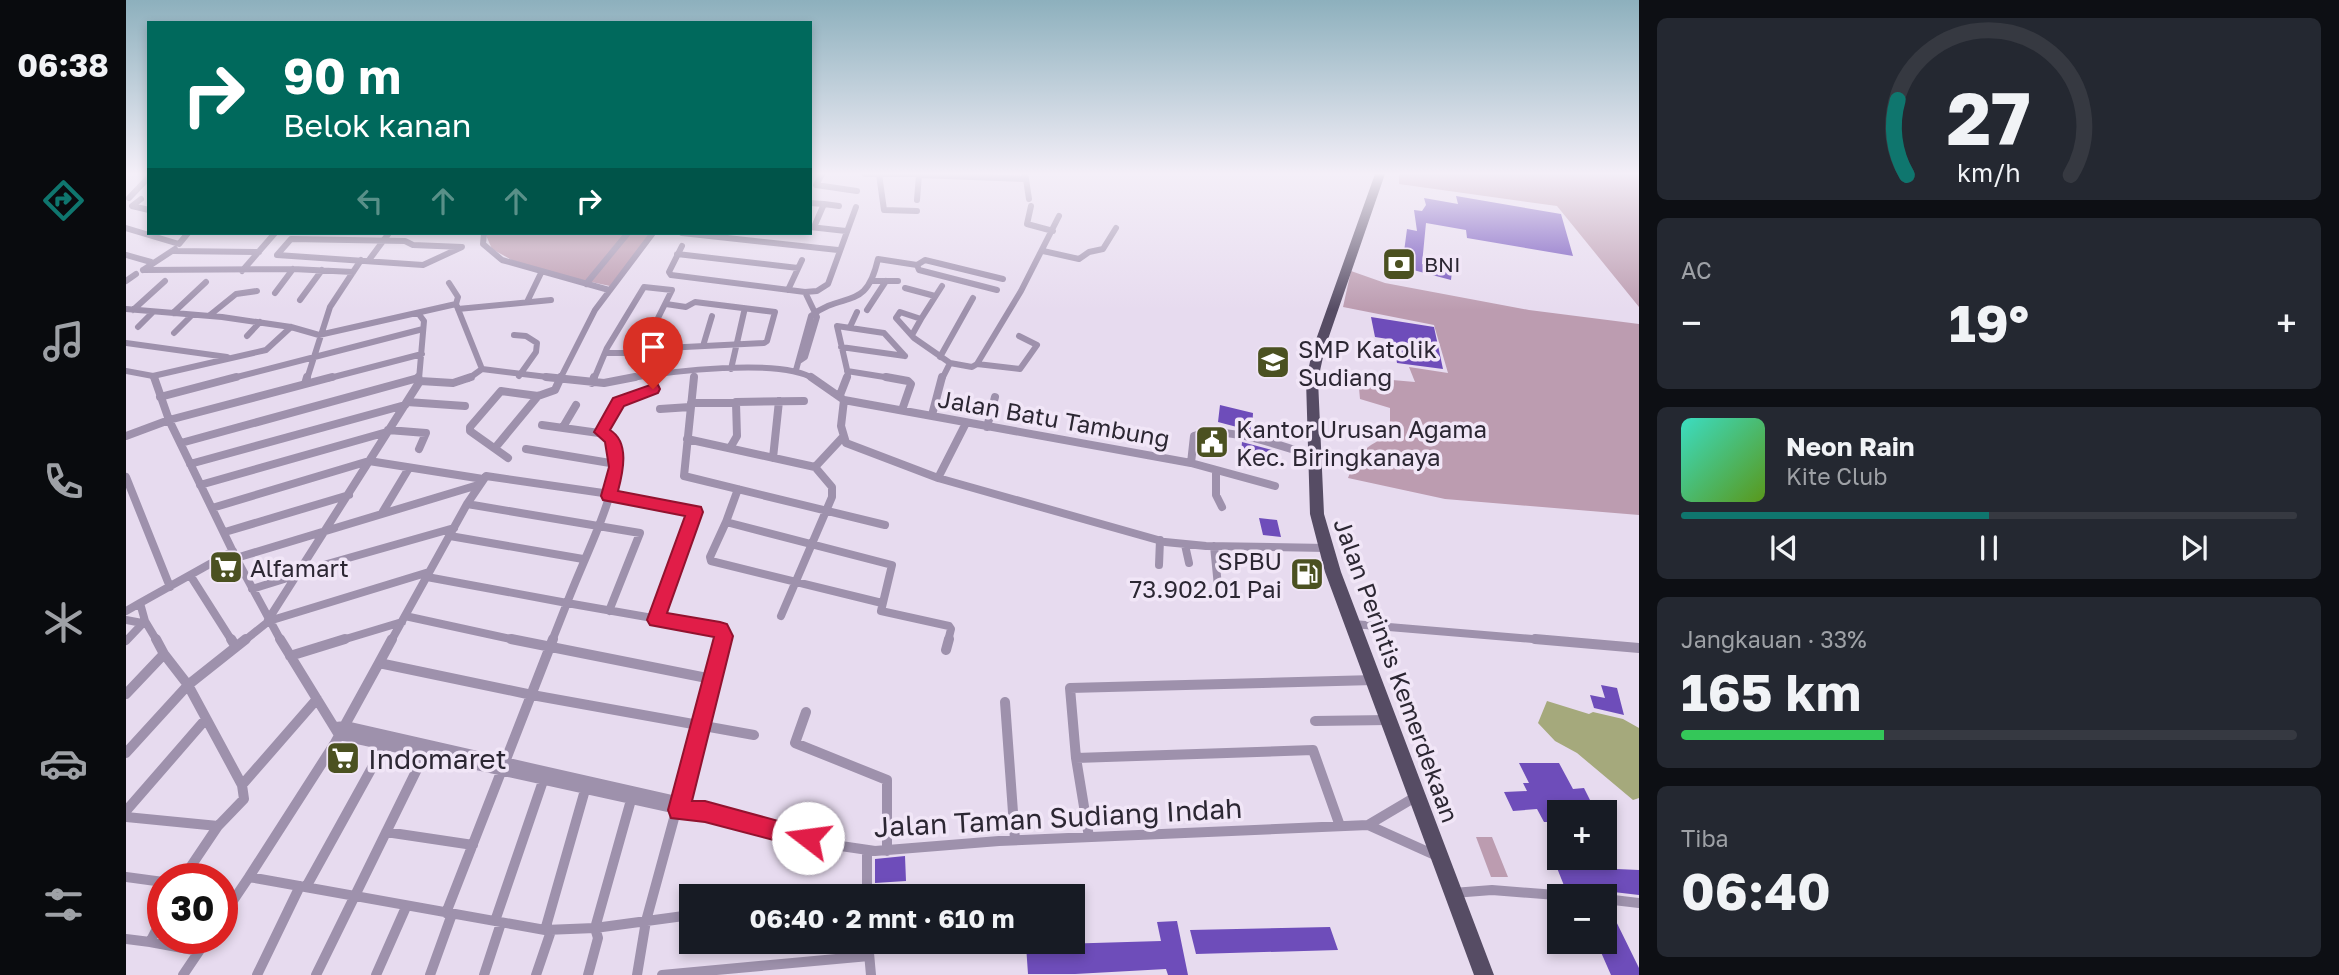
<!DOCTYPE html>
<html lang="id">
<head>
<meta charset="utf-8">
<style>
	:root { --surface:#171b24; --page:#242831; --text:#f1f3f6; --muted:#9ea1a6; --line:#363941; --accent:#0f766e }
	body { margin:0; font-family:"Golos Text",sans-serif; background:var(--page); color:var(--text); height:100vh; display:flex; flex-direction:column; font-size:26px; white-space:nowrap }
	* { box-sizing:border-box; margin:0 }
	p { font-size:23px; color:var(--muted) }
	.icon { flex:none; width:38px; height:38px; fill:none; stroke:currentColor; stroke-width:2; stroke-linecap:round; stroke-linejoin:round }
	.map { position:relative; flex:1; overflow:hidden }
	.details { display:flex; flex-direction:column; gap:18px; padding:18px; background:#0d0f14; width:700px }
	.details>* { flex:none }
	.guide { position:absolute; left:21px; top:21px; width:665px; height:214px; border-radius:0px; box-shadow:0 4px 10px #0003; background:#00695c; color:#fff; overflow:hidden }
	.controls { position:absolute; left:1421px; top:800px; display:grid; gap:14px }
	.controls a { display:grid; place-items:center; width:70px; height:70px; border-radius:0px; background:var(--surface); box-shadow:0 4px 10px #0003; font-size:35px }
	.speed { position:absolute; left:21px; top:863px; display:flex; gap:14px; font-size:35px; font-weight:700; text-align:center }
	.speed>* { display:grid; place-content:center; width:91px; height:91px; border-radius:50%; background:var(--surface); box-shadow:0 4px 10px #0003; line-height:1 }
	.speed .limit { border:10px solid #d22; background:#fff; color:#111 }
	.pin { position:absolute; display:grid; place-items:center; width:60px; height:60px; color:#fff; margin:-72px -30px; border-radius:50% 50% 50% 0; rotate:-45deg; box-shadow:0 0 7px #0007 }
	.pin .icon { rotate:45deg }
	.me { position:absolute; width:77px; margin:-38px; rotate:285deg; stroke-linejoin:round; filter:drop-shadow(0 0 5px #0008) }
	.turn { display:flex; align-items:center; gap:24px; height:147px; padding:0 21px; font-size:32px }
	.turn .icon { width:91px; height:91px; stroke-width:2.5 }
	.turn b { display:block; font-size:49px; line-height:60px }
	.lanes { display:flex; align-items:center; height:66px; padding:0 21px; background:#0003; justify-content:center; gap:35px; direction:ltr }
	.lanes .off { opacity:.35 }
	.big { font-size:52px; font-weight:700; line-height:1.1 }
	.details .tile { flex:1; display:flex; flex-direction:column; justify-content:center; gap:10px; min-width:0; padding:0 24px; border-radius:10px; background:var(--page) }
	.details .dial { align-items:center; gap:0 }
	.dial svg { height:182px; overflow:visible; fill:none; stroke:var(--line); stroke-width:7; stroke-linecap:round; text-anchor:middle }
	.dial text { fill:var(--text); stroke:none }
	.song { display:flex; align-items:center; gap:21px }
	.cover { width:84px; height:84px; border-radius:10px; background:linear-gradient(135deg,hsl(170 70% 55%),hsl(90 70% 35%)) }
	.played { height:7px; border-radius:4px; background:linear-gradient(90deg,var(--accent) 50%,var(--line) 50%) }
	.keys { display:flex; justify-content:space-around; direction:ltr }
	.heat { display:flex; justify-content:space-between; align-items:center; font-size:38px; direction:ltr }
	.charge { height:10px; border-radius:5px; background:linear-gradient(90deg,#34c759 33%,var(--line) 0) }
	.trip { position:absolute; left:553px; top:884px; width:406px; height:70px; border-radius:0px; background:var(--surface); box-shadow:0 4px 10px #0003; font-weight:700; line-height:70px; text-align:center }
	main { display:flex; flex:1; min-height:0 }
	.dock { display:flex; flex-direction:column; width:126px; justify-content:space-around; align-items:center; background:#090b0e; color:var(--muted) }
	.dock .icon { width:49px; height:49px }
	.dock .on { color:var(--accent) }
	.dock b { font-size:32px; color:var(--text) }
	.map>svg:first-child { display:block }
	.green { fill:#bc9cb0 }
	.water { fill:#a5a97c }
	.building { fill:#6e4dba }
	.lines { fill:none; stroke-linecap:round; stroke-linejoin:round }
	.minor-far2 { stroke:#9e91ac; stroke-width:6 }
	.minor-far1 { stroke:#9e91ac; stroke-width:8 }
	.minor { stroke:#9e91ac; stroke-width:10 }
	.trunk { fill:#564c64; fill-rule:evenodd }
	.route { fill:#e11d48; stroke:#92132f; stroke-width:2 }
	.labels { text-anchor:middle; dominant-baseline:central; stroke-width:7; stroke-linejoin:round; paint-order:stroke }
	.far-poi-label { font-size:21px; fill:#2c2733; stroke:#f1e6f7; text-anchor:start }
	.poi-label { font-size:24px; fill:#2c2733; stroke:#f1e6f7; text-anchor:start }
	.street-label { font-size:24px; fill:#2c2733; stroke:#f1e6f7 }
	.near-poi-label { font-size:28px; fill:#2c2733; stroke:#f1e6f7; text-anchor:start }
	.near-street-label { font-size:28px; fill:#2c2733; stroke:#f1e6f7 }
</style>
</head>
<body>
<main>
<nav class="dock">
<b>06:38</b>
<svg class="icon on" aria-label="directions" viewBox="0 0 24 24"><path d="M12 3l9 9-9 9-9-9zM9 14v-3h6M13 9l2 2-2 2"/></svg>
<svg class="icon" aria-label="music" viewBox="0 0 24 24"><path d="M9 18V5l10-2v13"/><circle cx="6" cy="18" r="3"/><circle cx="16" cy="16" r="3"/></svg>
<svg class="icon" aria-label="phone" viewBox="0 0 24 24"><path d="M5 4h4l2 5-3 2q2 4 5 5l2-3 5 2v4C11 20 4 13 5 4z"/></svg>
<svg class="icon" aria-label="climate" viewBox="0 0 24 24"><path d="M12 3v18M4 7l16 10M4 17L20 7"/></svg>
<svg class="icon" aria-label="car" viewBox="0 0 24 24"><path d="M5 17H2v-5l4-1 3-4h7l3 4 3 1v5h-3M9 17h6M6 11h13"/><circle cx="7" cy="17" r="2"/><circle cx="17" cy="17" r="2"/></svg>
<svg class="icon" aria-label="filters" viewBox="0 0 24 24"><path d="M4 7h16M4 17h16"/><circle cx="9" cy="7" r="2"/><circle cx="15" cy="17" r="2"/></svg>
</nav>
<div class="map">
<svg width="1513" height="975" viewBox="0 0 1513 975">
	<rect width="100%" height="100%" fill="#e7dbef"/>
	<!-- green -->
	<path class="green" d="M1273 174H1513V307L1431 206 1273 184Z
		M359 233H526L484 286 400 268 366 249Z
		M1225 271 1259 283 1403 310 1513 324V515L1319 499 1222 478C1233 451 1239 447 1264 435V408L1234 399 1232 377 1289 382 1283 367 1322 373 1308 325 1217 307Z
		M1350 837H1366L1382 877H1365Z"/>
	<!-- water -->
	<path class="water" d="M1421 701 1463 714 1467 712 1497 719 1513 728V798L1507 800 1451 753 1429 741 1412 723Z"/>
	<!-- building -->
	<path class="building" d="M1330 196 1435 214 1447 256 1341 238 1340 230 1300 223 1296 264 1326 271 1325 280 1276 267 1281 229 1291 231 1288 210 1296 211 1300 205 1298 198 1332 204Z
		M1245 317 1308 327 1317 369 1271 363 1268 344 1262 343V339L1249 337Z
		M1094 405 1127 413 1126 431 1092 422Z
		M1116 442 1146 450 1145 460 1115 453Z
		M1133 518 1151 520 1155 537 1137 535Z
		M1475 685 1491 688 1498 715 1468 708 1464 695 1479 698Z
		M215 748 231 750 221 768 204 765Z
		M1393 763H1433L1447 789 1458 788 1470 812H1433V843L1424 822H1418L1411 809 1387 811 1378 792 1401 791 1397 783H1403Z
		M1479 846 1490 869 1513 870V895L1479 891 1472 896 1451 895 1447 889 1439 888 1425 853H1433V858H1479Z
		M779 856 780 881 749 883V859Z
		M1479 907H1483L1513 968V975H1485L1474 950H1458L1454 942H1479Z
		M1051 921 1062 975H1042L1040 969 949 974H902L900 945 1035 941 1031 922Z
		M1204 927 1212 950 1070 954 1064 930Z"/>
	<g class="lines">
		<!-- minor-far2 -->
		<path class="minor-far2" d="M696 174 690 185 731 191
			M739 174H793
			M753 174 758 210 791 211
			M900 179 903 199
			M3 198 23 177
			M15 199 6 206 23 210
			M791 200 793 175 900 179 899 174
			M684 203 698 204 688 227
			M698 204 713 206
			M905 206 901 224 927 231
			M684 227 720 231
			M0 228 53 244 62 233
			M358 233 357 244 376 260 483 290
			M556 233 712 250
			M165 239 279 241 287 245 336 247 297 265 151 255Z
			M556 246 543 272 545 275 679 292 691 317 679 357 673 361
			M48 251 133 252
			M917 251 953 259 963 252 977 249 990 228
			M551 254 672 268
			M0 255 25 262
			M243 260 263 233
			M791 265 793 270 871 290
			M17 270 167 269 227 272
			M17 270 49 249
			M116 271 149 233
			M0 281 10 274
			M747 281H772
			M323 283 332 297 330 304 356 369 438 379
			M460 284 502 233
			M779 288 809 296
			M662 290 676 260
			M679 292 691 291 702 284 730 207
			M149 293 167 269
			M174 300 196 270
			M401 302 415 273
			M0 309 96 317 165 327 193 335 330 304
			M332 309 425 300
			M7 310 39 281
			M741 310 760 281
			M47 313 80 282
			M292 313 298 321 293 379
			M84 315 110 294 131 291
			M795 319 816 286
			M12 327 27 312
			M724 327 731 312
			M48 333 66 315
			M388 335 400 336 411 343 410 352 393 376
			M786 335 795 319 774 312 770 318 788 338 824 363 816 379
			M121 336 134 322
			M0 343 101 357
			M577 346 586 316
			M715 347 779 356
			M539 348 638 343 641 341 649 312 569 302 560 307 540 304
			M479 353H529
			M814 357 847 298
			M824 363 846 367 851 364 895 291 933 216
			M851 364 894 369 911 345 893 336
			M605 369 618 312
			M670 370 685 316C719 290 740 312 752 259L791 265 799 260 877 279
			M0 371 27 376 28 379
			M721 371 771 379
			M27 376 140 350 165 327
			M103 379 297 329
			M181 379 204 307 235 260
			M200 379 296 354
			M288 379 292 378
			M342 379 356 369
			M434 379 469 310 527 233
			M468 379 481 348 518 287 546 290 515 352
			M500 379C540 372 655 357 688 379
			M568 379V376
			M720 379 722 374 711 326 758 333 779 356"/>
		<!-- minor-far1 -->
		<path class="minor-far1" d="M28 377 43 420 110 558 155 641
			M420 377 478 383 509 377
			M568 377 558 476 759 525
			M685 377 718 400
			M760 377 782 381 785 384 776 410
			M294 381 327 383 345 377
			M466 383 468 377
			M179 384 181 377
			M714 395 721 377
			M34 397 110 377
			M718 400 715 426 720 443 812 478 1039 542 1080 546 1201 548
			M718 400 1065 463 1068 436C1099 424 1157 447 1188 456
			M281 402 339 406
			M610 402 678 401
			M565 403H610L611 436 604 448
			M534 409 564 407
			M806 415 816 377
			M437 427 450 405
			M861 427 869 397
			M262 430 300 433 293 449
			M475 432 493 402 530 388
			M0 436 43 420 206 377
			M561 439 689 467
			M55 443 292 378
			M369 448 412 396
			M400 449 490 464
			M382 458 344 431V427L375 391 412 396 429 390 435 377
			M647 458 653 401
			M1065 463 1149 486
			M64 464 279 405
			M1090 471V495L1096 507
			M0 477 44 587
			M812 478 840 423
			M74 485 261 432
			M612 489 600 522 766 565 755 611 823 626 825 629 822 641
			M483 496 569 512 530 619
			M341 504 514 533 483 611
			M86 508 243 461 357 479
			M256 513 283 468
			M600 522 584 557 585 561 756 603
			M99 532 223 495
			M324 536 457 559
			M1059 545 1063 563
			M1088 546 1092 586
			M110 558 352 485
			M1033 565 1034 540
			M173 572 328 528
			M64 575 106 641
			M301 577 441 603C455 566 479 518 488 480 492 465 491 446 480 434L416 425
			M126 589 171 575
			M0 611 14 603
			M279 616 394 641
			M655 616 706 497V487L689 467 716 438
			M0 620 16 623
			M142 620 294 381 292 377
			M19 621 31 641
			M1227 624 1430 641
			M0 641 19 621 14 603 107 551
			M118 641 143 621 303 572
			M213 641 276 622
			M265 641 341 504 360 476 484 494
			M426 641 441 603 595 630 597 641"/>
		<!-- minor -->
		<path class="minor" d="M105 639 110 647
			M154 639 213 735 556 810
			M385 639 586 679
			M1409 639 1513 648
			M820 650 823 639
			M164 656 219 639
			M253 663 266 639
			M0 694 38 654 30 639
			M879 702 889 840
			M680 712 669 743 761 780V851
			M1189 721 1262 720
			M210 727 219 726 554 802 563 809 708 845 749 851 873 841 1242 825 1291 796
			M0 753 62 685 120 639
			M950 758 1187 750 1214 826
			M116 785 191 699
			M0 811 79 720
			M0 817 92 826 118 799 116 785 62 685 38 654
			M1242 825 1311 856
			M260 832 347 845
			M963 837 950 758 944 688 1248 680
			M741 850V896
			M0 877 37 882
			M57 878 92 826
			M180 887 258 746
			M1327 893 1366 890 1443 896
			M697 896 740 891
			M1479 899 1513 903
			M320 913 427 639
			M565 915 469 928 419 930 123 877 209 743 253 663 406 695 628 735
			M37 917 24 942 73 951
			M96 917 123 877
			M369 921 417 781
			M419 930 459 790
			M0 939 24 942
			M742 942 745 975
			M57 975 82 938
			M131 975 174 886
			M190 975 298 755
			M250 975 280 907
			M304 975 326 914
			M358 975 375 923
			M410 975 425 931
			M462 975 472 938 469 928 505 800
			M511 975 520 921 597 639
			M536 975 743 956"/>
		<!-- trunk -->
		<path class="trunk" d="M1249 174H1259L1199 348 1192 380 1198 514 1215 572 1368 975H1348L1199 572 1184 514 1180 380 1187 348Z"/>
	</g>
	<!-- sky -->
	<linearGradient id="sky" x2="0" y2="1"><stop stop-color="#8db0bd"/><stop offset="0.56" stop-color="#f4eff8"/><stop offset="1" stop-color="#f4eff8" stop-opacity="0"/></linearGradient>
	<rect width="1513" height="310" fill="url(#sky)"/>
	<!-- route -->
	<path class="route" d="M527 384 532 385 534 389 532 393 498 406 484 430C504 442 497 472 492 491L575 507 577 512 541 613 594 622 601 624 607 636 566 801H579L689 831 692 838 689 846 682 849 579 822 545 818 542 810 588 637 524 625 521 620 559 516 477 500 475 496 483 467 479 442 468 432 487 398Z"/>
	<!-- icons -->
	<defs>
		<g id="bank-square" transform="scale(1.75)"><rect x="-9" y="-9" width="18" height="18" rx="4" fill="#4b5121" stroke="#f1e6f7"/><path d="M-6-4H6V4H-6ZM0-2.3a2.3 2.3 0 1 0 0 4.6a2.3 2.3 0 1 0 0-4.6Z" fill="#fff"/></g>
		<g id="school-square" transform="scale(1.75)"><rect x="-9" y="-9" width="18" height="18" rx="4" fill="#4b5121" stroke="#f1e6f7"/><path d="M0-5L7-2L0 1L-7-2ZM-4 1L0 2.5L4 1V4Q0 6-4 4Z" fill="#fff"/></g>
		<g id="civic-square" transform="scale(1.75)"><rect x="-9" y="-9" width="18" height="18" rx="4" fill="#4b5121" stroke="#f1e6f7"/><path d="M-.6-6.5H3V-4.5H.6V-3L4-1V1h2V6H-6V1h2V-1L-.6-3ZM-1.2 2.5V6h2.4V2.5Z" fill="#fff"/></g>
		<g id="supermarket-square" transform="scale(1.75)"><rect x="-9" y="-9" width="18" height="18" rx="4" fill="#4b5121" stroke="#f1e6f7"/><path d="M-6-5.5h2.5l.6 2H6L4.5 2H-2.5L-4.4-4H-6ZM-1.5 3.2a1.3 1.3 0 1 0 .1 0ZM3 3.2a1.3 1.3 0 1 0 .1 0Z" fill="#fff"/></g>
		<g id="fuel-square" transform="scale(1.75)"><rect x="-9" y="-9" width="18" height="18" rx="4" fill="#4b5121" stroke="#f1e6f7"/><path d="M-5.5-6h7V0h2V4h1.3V-2.5L3-4.5l.8-.8L6-3V5H2.5V1h-1V6h-7ZM-4.2-4.7v3.2H.2V-4.7Z" fill="#fff"/></g>
	</defs>
	<g fill-rule="evenodd">
		<use href="#bank-square" x="1273" y="264"/>
		<use href="#school-square" x="1147" y="362"/>
		<use href="#civic-square" x="1086" y="442"/>
		<use href="#supermarket-square" x="100" y="567"/>
		<use href="#fuel-square" x="1181" y="574"/>
		<use href="#supermarket-square" x="217" y="758"/>
	</g>
	<g class="labels">
		<!-- far-poi labels -->
		<g class="far-poi-label">
			<text x="1298" y="264">BNI</text>
		</g>
		<!-- poi labels -->
		<g class="poi-label">
			<text x="1172" y="348">SMP Katolik<tspan x="1172" dy="28">Sudiang</tspan></text>
			<text x="1110" y="428">Kantor Urusan Agama<tspan x="1110" dy="28">Kec. Biringkanaya</tspan></text>
			<text x="1156" y="560" text-anchor="end">SPBU<tspan x="1156" dy="28">73.902.01 Pai</tspan></text>
			<text x="124" y="567">Alfamart</text>
		</g>
		<!-- street labels -->
		<g class="street-label">
			<text transform="translate(928 418) rotate(10)">Jalan Batu Tambung</text>
			<text transform="translate(1271 670) rotate(70)">Jalan Perintis Kemerdekaan</text>
		</g>
		<!-- near-poi labels -->
		<g class="near-poi-label">
			<text x="242" y="758">Indomaret</text>
		</g>
		<!-- near-street labels -->
		<g class="near-street-label">
			<text transform="translate(932 817) rotate(-3)">Jalan Taman Sudiang Indah</text>
		</g>
	</g>
</svg>
<div class="controls">
<a>+</a>
<a>−</a>
</div>
<div class="speed"><div class="limit">30</div></div>
<div class="pin" style="left:527px;top:389px;background:#d93025"><svg class="icon" aria-label="arrive" viewBox="0 0 24 24"><path d="M6 21V4h12l-3 4 3 4H6"/></svg></div>
<svg class="me" style="left:682px;top:838px" viewBox="-20 -20 40 40"><circle r="19" fill="#fff"/><path d="M0-13L10 11 0 6-10 11z" fill="#e11d48"/></svg>
<div class="trip">06:40 · 2 mnt · 610 m</div>
<div class="guide">
<div class="turn"><svg class="icon" aria-label="right" viewBox="0 0 24 24"><path d="M7 20v-9h11M14 6l5 5-5 5"/></svg><div><b>90 m</b>Belok kanan</div></div>
<div class="lanes"><svg class="icon off" aria-label="left" viewBox="0 0 24 24"><path d="M17 20v-9H6M10 6l-5 5 5 5"/></svg><svg class="icon off" aria-label="ahead" viewBox="0 0 24 24"><path d="M12 20V5M6 11l6-6 6 6"/></svg><svg class="icon off" aria-label="ahead" viewBox="0 0 24 24"><path d="M12 20V5M6 11l6-6 6 6"/></svg><svg class="icon" aria-label="right" viewBox="0 0 24 24"><path d="M7 20v-9h11M14 6l5 5-5 5"/></svg></div>
</div>
</div>
<section class="details">
<div class="tile dial"><svg viewBox="0 0 100 80">
<path d="M14 69A42 42 0 1 1 86 69"/>
<path d="M14 69A42 42 0 0 1 10 36" stroke="#0f766e"/>
<text x="50" y="56" font-size="32" font-weight="700">27</text>
<text x="50" y="72" font-size="11">km/h</text>
</svg></div>
<div class="tile"><p>AC</p>
<div class="heat"><a>−</a><b class="big">19°</b><a>+</a></div>
</div>
<div class="tile">
<div class="song"><i class="cover"></i><div><b>Neon Rain</b><p>Kite Club</p></div></div>
<div class="played"></div>
<div class="keys"><svg class="icon" aria-label="previous" viewBox="0 0 24 24"><path d="M18 5L8 12l10 7zM5 5v14"/></svg><svg class="icon" aria-label="pause" viewBox="0 0 24 24"><path d="M8 5v14M16 5v14"/></svg><svg class="icon" aria-label="next" viewBox="0 0 24 24"><path d="M6 5l10 7-10 7zM19 5v14"/></svg></div>
</div>
<div class="tile"><p>Jangkauan · 33%</p><b class="big">165 km</b><div class="charge"></div></div>
<div class="tile"><p>Tiba</p><b class="big">06:40</b></div>
</section>
</main>
</body>
</html>
